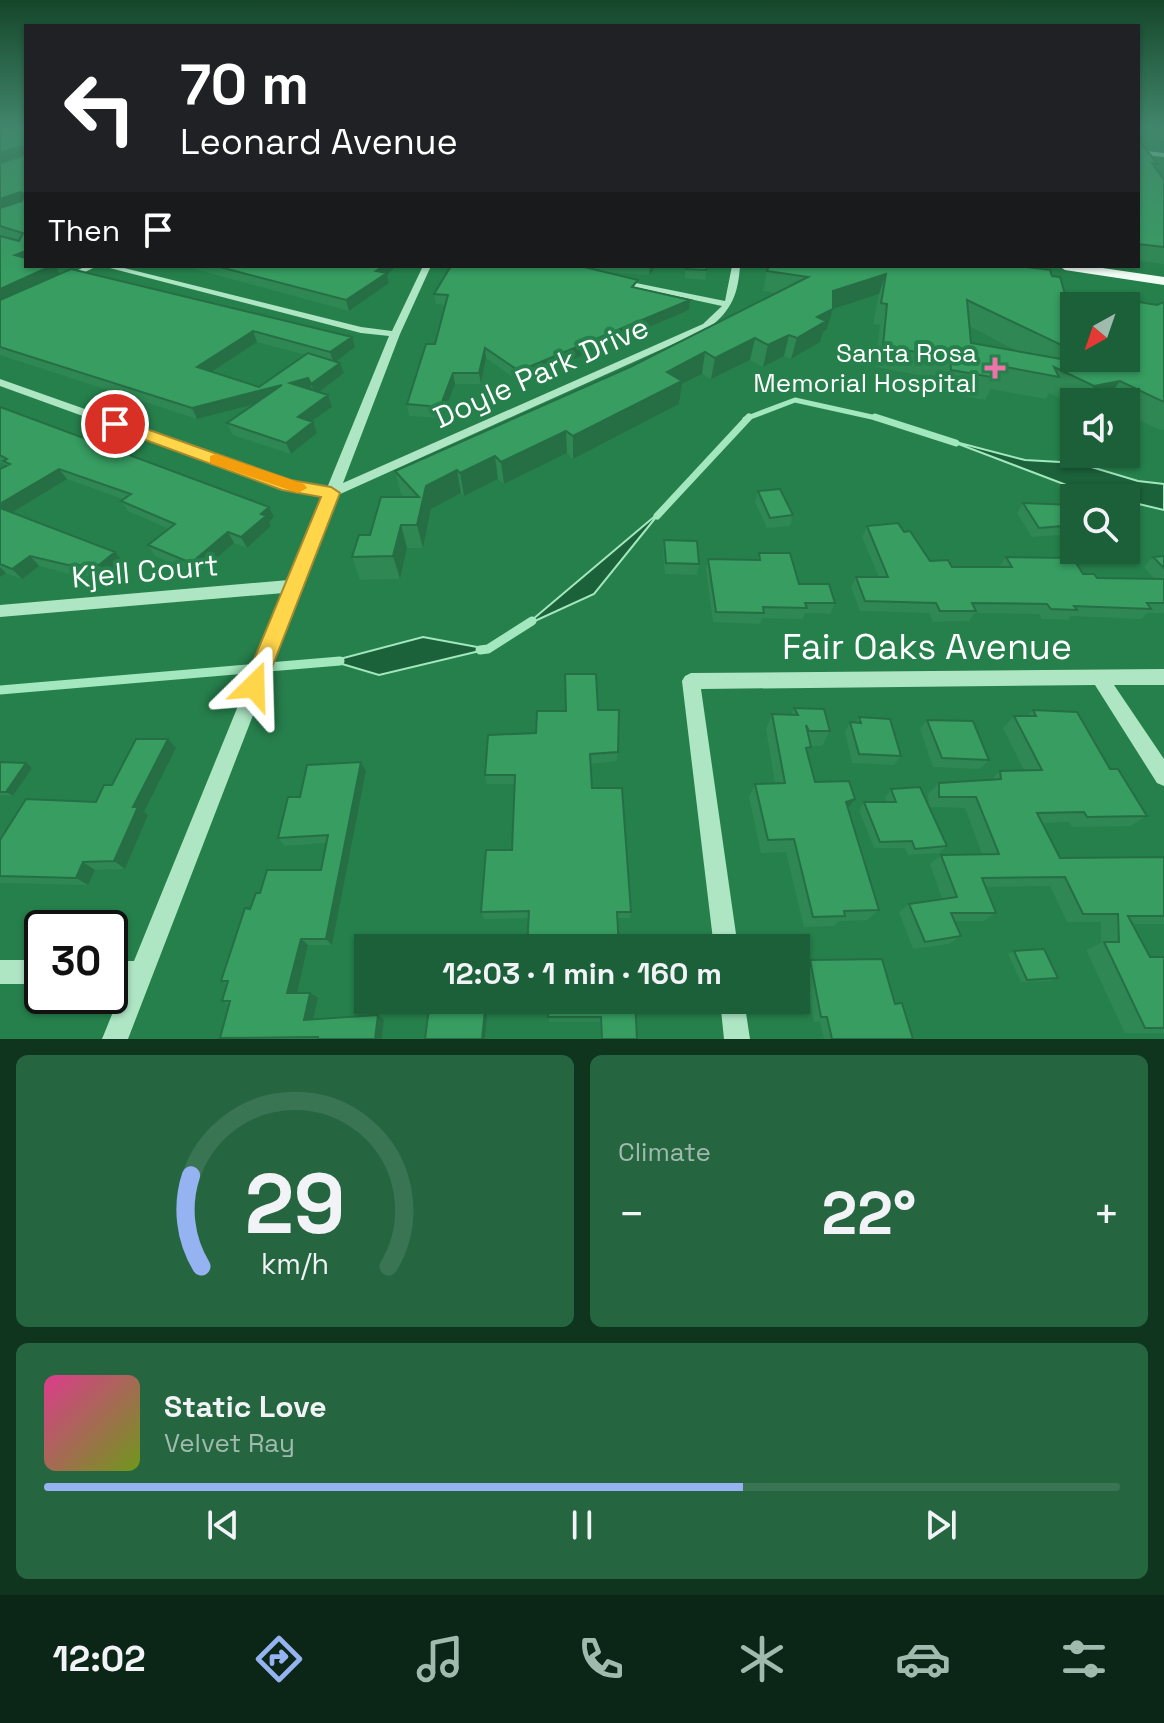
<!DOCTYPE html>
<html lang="en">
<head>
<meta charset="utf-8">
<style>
	:root { --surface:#1c6039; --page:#256641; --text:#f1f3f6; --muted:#a0bbae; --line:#3a7553; --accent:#95b2f1 }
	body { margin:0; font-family:"Space Grotesk",sans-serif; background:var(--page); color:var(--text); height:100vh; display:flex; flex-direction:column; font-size:30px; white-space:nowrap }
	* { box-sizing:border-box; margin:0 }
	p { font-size:26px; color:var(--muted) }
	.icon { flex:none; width:44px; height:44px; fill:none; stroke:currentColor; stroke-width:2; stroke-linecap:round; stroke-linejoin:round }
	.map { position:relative; height:1039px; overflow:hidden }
	.sheet { display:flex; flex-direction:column; gap:16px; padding:16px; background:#0f351f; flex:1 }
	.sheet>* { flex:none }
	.guide { position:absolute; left:24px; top:24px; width:1116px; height:244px; border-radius:0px; box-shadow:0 2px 6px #0004; background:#202124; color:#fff; overflow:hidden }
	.needle { width:52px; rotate:220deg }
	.fabs { position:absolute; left:1060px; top:292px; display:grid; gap:16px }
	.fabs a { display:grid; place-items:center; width:80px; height:80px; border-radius:0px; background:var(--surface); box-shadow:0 2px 6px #0004; font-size:40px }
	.speed { position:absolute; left:24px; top:910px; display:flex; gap:16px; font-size:40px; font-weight:700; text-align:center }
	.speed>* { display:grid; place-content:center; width:104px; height:104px; border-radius:50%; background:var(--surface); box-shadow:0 2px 6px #0004; line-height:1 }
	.speed .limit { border:4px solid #111; border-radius:12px; background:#fff; color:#111 }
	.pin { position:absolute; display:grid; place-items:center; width:68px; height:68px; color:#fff; margin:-34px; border:4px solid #fff; border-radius:50%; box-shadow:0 2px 8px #0007 }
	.me { position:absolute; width:88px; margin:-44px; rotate:22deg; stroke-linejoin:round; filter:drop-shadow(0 0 6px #0008) }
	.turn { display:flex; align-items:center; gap:28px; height:168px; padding:0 24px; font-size:36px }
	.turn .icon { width:104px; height:104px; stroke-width:2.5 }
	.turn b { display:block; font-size:56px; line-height:68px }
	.then { display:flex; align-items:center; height:76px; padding:0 24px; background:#0003; gap:16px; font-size:30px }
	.big { font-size:60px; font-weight:700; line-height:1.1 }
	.sheet .widget { flex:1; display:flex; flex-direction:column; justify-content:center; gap:12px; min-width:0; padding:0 28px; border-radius:12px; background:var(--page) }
	.sheet .dial { align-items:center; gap:0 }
	.dial svg { height:208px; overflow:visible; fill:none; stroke:var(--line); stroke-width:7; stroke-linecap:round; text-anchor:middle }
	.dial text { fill:var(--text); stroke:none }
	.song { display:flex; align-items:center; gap:24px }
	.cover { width:96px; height:96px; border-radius:12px; background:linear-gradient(135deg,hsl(330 70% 55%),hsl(80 70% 35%)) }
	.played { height:8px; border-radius:4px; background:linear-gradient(90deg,var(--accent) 65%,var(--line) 65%) }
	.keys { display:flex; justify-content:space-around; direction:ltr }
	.heat { display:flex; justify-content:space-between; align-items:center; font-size:44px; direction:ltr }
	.sheet .tiles { flex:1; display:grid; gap:16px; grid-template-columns:1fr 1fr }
	.widget:last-child { grid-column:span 2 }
	.trip { position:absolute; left:354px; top:934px; width:456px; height:80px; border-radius:0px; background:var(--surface); box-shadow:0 2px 6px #0004; font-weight:700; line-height:80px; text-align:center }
	.dock { display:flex; height:128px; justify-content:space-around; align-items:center; background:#0b2617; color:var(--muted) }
	.dock .icon { width:56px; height:56px }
	.dock .selected { color:var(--accent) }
	.dock b { font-size:36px; color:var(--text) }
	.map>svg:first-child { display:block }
	.water { fill:#1b6139; stroke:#a2e7bd; stroke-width:2 }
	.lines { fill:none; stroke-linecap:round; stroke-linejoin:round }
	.stream-far2 { stroke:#a2e7bd; stroke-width:5 }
	.stream-far1 { stroke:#a2e7bd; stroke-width:7 }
	.stream { stroke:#a2e7bd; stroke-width:9 }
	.minor { fill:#aee6c4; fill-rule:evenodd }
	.major { fill:#effdf5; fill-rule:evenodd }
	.wall { fill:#2f8753; fill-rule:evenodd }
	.shaded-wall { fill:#266e44 }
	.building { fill:#379d61; stroke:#266e44; stroke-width:2 }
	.route { fill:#ffd54a; stroke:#a68a30; stroke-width:2 }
	.slow { fill:#f59e0b }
	.poi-dot { fill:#ef73a9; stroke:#26804c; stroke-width:3 }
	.labels { text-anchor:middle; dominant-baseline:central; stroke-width:8; stroke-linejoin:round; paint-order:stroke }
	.far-poi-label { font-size:26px; fill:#fff; stroke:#26804c; text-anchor:end }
	.street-label { font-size:30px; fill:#fff; stroke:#26804c }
	.near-street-label { font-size:36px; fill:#fff; stroke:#26804c }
</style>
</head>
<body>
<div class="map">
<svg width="1164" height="1039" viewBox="0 0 1164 1039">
	<rect width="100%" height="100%" fill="#26804c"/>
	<!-- water -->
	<path class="water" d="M948 440 1025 460 1078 463 1138 481 1164 484V510L1126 501V498L1082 491Z
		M661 511 594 594 526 625Z
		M423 637 488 649 379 675 332 661Z"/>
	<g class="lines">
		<!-- stream-far2 -->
		<path class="stream-far2" d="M745 419 795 400 881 419"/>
		<!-- stream-far1 -->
		<path class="stream-far1" d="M875 417 956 443
			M657 516 749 417"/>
		<!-- stream -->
		<path class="stream" d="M480 650 488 649 532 621
			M0 690 340 661"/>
		<!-- minor -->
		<path class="minor" d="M1138 150 1164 153V157L1138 154Z
			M86 266H97L69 280 62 278Z
			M102 266H116L361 327 392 331 423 266H431L400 334 343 483 703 324 722 306 616 283V279L725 301 732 266H740C738 294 732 310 709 328L338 495 128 1039H102L124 985H110V961H134L284 593 0 617V605L289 580 324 496 284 489 0 386V379L291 482 327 488 389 336 361 333Z
			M1164 669V685H1114L1164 759V786L1157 783 1095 685 701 689 738 948H714L682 681 685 676 691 673Z
			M0 960H42V984H0Z
			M720 1000H744L750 1039H724Z"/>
		<!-- major -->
		<path class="major" d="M1059 266H1089L1164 277V285L1065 270Z"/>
	</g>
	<!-- wall -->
	<path class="wall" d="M26 127V266H55L59 274 352 337 355 347 336 361 344 373 318 392 332 407 312 421 317 433 291 454 233 435 227 423 254 404 197 419 0 355V236L19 241 20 240 0 235V163L23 155 0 162ZM257 342 306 355 259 387 211 372Z
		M1151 127H1164V143Z
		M1138 140 1158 164 1155 168 1164 180V264L1138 261Z
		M184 266H397V267L387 275 389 283 349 311Z
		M451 266H657L649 275 604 272 637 288 690 300 689 310 520 382 486 358 481 384H455L442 418 409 416 407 404 435 344 445 305 436 304 434 294Z
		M685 266H707L705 280 685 278Z
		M767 271 1052 276 1074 306V358H1126L1157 305 1164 302V430L1158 429 1126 414V402H1074V406L1049 393 1046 399 991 389 985 400 941 392 940 379 875 367 880 325 873 324 879 294 833 309 827 329 823 332 820 342 791 359 784 356 763 367 750 360 711 379 702 374 682 384 679 404 573 459 567 453 504 484 498 479 464 496 461 493 431 509 423 548H407L400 579 360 580 352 557 404 497 401 494 395 471 632 366 777 293 763 291ZM969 326 1019 352 971 343Z
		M0 407 274 517 269 522 271 526 247 548 234 543 198 574 155 556 148 545 169 529 128 511 121 501 123 499 67 479 12 513 115 552 123 562 107 576H77L39 566 22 579 6 573 0 577V469L7 465 0 462Z
		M758 491 793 515 790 526 767 528 755 502Z
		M1023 503 1074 505V534L1032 537 1017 513Z
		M867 526 904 532 930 561 952 567H999L1006 557 1097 578 1155 579 1144 567 1153 557 1164 556V613H1147L1141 619 1071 616 1068 620 1042 619 1039 614 975 613 969 621 933 622 929 613 860 611 851 587 856 577H879L862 537Z
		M664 540 699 564 697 575 665 574 663 551Z
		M759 553 799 584 835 603 830 614 805 613 803 619 762 618 760 624 713 622 706 569 708 559 757 560Z
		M794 708 830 731 822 746H810L807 753 815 782 848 809 879 910 867 920 839 921 834 926 804 927 786 852 761 853 749 797 755 784 775 783 766 729 772 714 791 715Z
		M598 710H619L617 761 591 764 592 788 631 912 630 918H528L484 919 481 912 512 850 515 784H487L485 775 536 733Z
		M1033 710 1110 769 1147 816 1130 826 1072 827 1069 822 1042 823 1060 858 1164 857V924H1132L1150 957H1164V1033H1125L1086 950 1101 943V922H1067L1050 886 986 887 996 913 983 921H955L961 936 949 944 913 949 899 912 909 904 942 899 930 864 941 855 982 854 965 808 929 807 947 846 939 853 908 855 905 848H874L859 810 864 802H887L885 797 891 789 929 806 928 794 939 783 991 780 1000 771 1024 770 1003 728 1014 716H1027Z
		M859 717 901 756 894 765 852 763 845 732 850 722 855 723Z
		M927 720 989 760 980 769 933 767 920 729Z
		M176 748 144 812 148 815 125 869 95 870 88 885 0 883V840L96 802 112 785Z
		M0 762 32 768 13 796 0 795Z
		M366 771 332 945H308L297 993 318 998 313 1019 378 1015 384 1020 382 1039H223L220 1038 229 1005 222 1001 227 984 221 981 250 909 260 893 321 870 326 843 285 846 278 838 300 797Z
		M1014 951 1058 978 1051 981 1021 982 1008 954Z
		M810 960 895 1004 913 1039H824L820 1021 814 1022 803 966Z
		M504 1000H635L637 1039H601L600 1022H549V1001L505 1002Z"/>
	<!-- shaded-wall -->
	<path class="shaded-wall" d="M21 146 25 154 0 162V153Z
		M20 192 25 200 0 209V199Z
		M26 251V263L15 255Z
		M51 266H55L60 274 0 303V289Z
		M383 266H397L387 275 389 283 349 311 346 300Z
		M650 266H657L649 275Z
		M886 274 879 294 833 309 827 329 823 332 820 342 791 359 797 338 817 317 833 291Z
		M690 300 689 310 520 382 519 371Z
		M253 331 257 342 202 378 197 367Z
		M789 335 784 356 763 367 768 345Z
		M352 337 355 347 334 363 330 352Z
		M755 338 750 360 711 379 715 358Z
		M485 348 486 358 481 384 479 373Z
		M705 352 702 374 682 384 679 404 573 459V436L667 372Z
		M340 363 344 373 315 395 311 384Z
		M453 373 455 384 442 418 440 407Z
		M308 378 312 389 294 394 290 383Z
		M1120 381 1105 402H1084L1094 386Z
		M282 385 286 396 197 419 192 408Z
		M328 395 332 407 302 428 298 417Z
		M313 422 317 433 291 454 286 443Z
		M566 431 567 453 504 484 501 462Z
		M495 456 498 479 464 496 460 473Z
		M59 469 67 479 5 517 0 512V504Z
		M457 470 461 493 431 509 423 548 417 525 426 486Z
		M269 507 274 517 269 522 271 526 247 548 241 537 261 514Z
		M401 525 407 548 400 579 393 556Z
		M228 532 234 543 198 574 191 563Z
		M115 552 123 562 107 576 99 565Z
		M30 556 39 566 22 579 12 569Z
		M0 567 6 573 0 577Z
		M168 739 176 748 144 812 148 815 125 869 114 861 133 807Z
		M361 762 366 771 332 945 326 939Z
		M26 763 32 768 13 796 6 792Z
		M855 799 845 812 846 802Z
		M83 862 95 870 88 885 76 878Z
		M301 939 308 945 296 998 287 993Z
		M310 993 318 998 312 1024 304 1020Z
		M486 1000 488 1003 485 1039H482Z
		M378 1015 384 1020 382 1039H375Z"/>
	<!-- building -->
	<path class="building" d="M0 127H26V251L15 255 26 258V266H51L0 289V236L19 241 23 233 0 226V208L22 201 24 194 20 192 0 199V163L22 156 25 149 21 146 0 153Z
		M1138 140 1158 164 1152 163 1164 180V247L1138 244Z
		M216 266H383L376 271 387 273 346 300Z
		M451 266H580L638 280 632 287 690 300 519 371 485 348 479 373H453L440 407 407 404 426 344H435L448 295 434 294Z
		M686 266H707L706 270 686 269Z
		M769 266H1019L1050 270 1052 276 1060 277 1065 294 1093 306H1074V351L967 300 971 343 1106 367 1088 358H1126V307L1139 302 1157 305 1164 302V402L1120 381 1094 386 1054 367 1059 377 995 365 997 378 951 370 950 358 883 346 887 304 881 303 886 274 833 291V309L817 317 826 321 797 338 789 335 768 345 755 338 715 358 705 352 667 372 682 381 573 436 566 431 501 462 495 456 460 473 457 470 426 486 417 525H401L393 556 352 557 359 535H370L381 497H419L395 471 632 366 808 277 767 271Z
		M71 269 352 337 330 352 253 331 197 367 259 387 308 353 340 363 311 384 308 378 290 383 328 395 298 417 313 422 286 443 227 423 282 385 192 408 0 347V300Z
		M0 407 269 507 261 514 266 516 241 537 228 532 191 563 148 545 175 524 121 501 131 494 59 469 0 504V469L10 464 3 461 7 459 0 455Z
		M780 489 793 515 770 518 758 491Z
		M1023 503 1074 505V525L1039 528Z
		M0 508 115 552 99 565H68L30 556 12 569 0 564Z
		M898 523 904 532 910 531 930 561 948 560 952 567H1012L1006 557 1073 558 1083 574H1094L1097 578 1164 579V603H1147L1151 609 1074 606 1077 610 1051 609 1047 604 972 603 976 611H940L936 603 865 601 856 577H888L867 526Z
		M664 540 697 541 699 564 666 563Z
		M759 553H790L799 584H829L835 603H805L807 608 763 607 764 613 716 612 708 559 760 560Z
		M1164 556V568L1153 557Z
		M565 674H596L598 710H619L618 752 590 754 592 788H622L631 912H617L619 948H527L529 911 481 912 486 850H512L515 775H485L488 735 536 733 537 711H566Z
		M794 708 824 709 830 731H809L806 725 811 747 806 748 815 782 849 781 855 799 846 802 879 910 844 911 845 916 813 917 794 839 768 840 755 784 785 783 772 714 798 715Z
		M1033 710 1077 712 1110 769H1118L1147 816 1087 817 1084 812 1037 813 1060 858 1164 857V916H1128L1150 957H1164V1028H1145L1104 942H1119L1118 914H1083L1065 877 982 878 996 913H951L961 936 925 942 909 904 957 897 941 855 999 854 976 797H939V783L1001 779 1000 771 1042 770 1014 716H1036Z
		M859 717 890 719 901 756 859 754 850 722 861 723Z
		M927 720 973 721 989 760 942 758Z
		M136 739H168L133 807H138L114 861 83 862 76 878 0 876V840L26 799 96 802 104 785H112Z
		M0 762 26 763 6 792H0Z
		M361 762 326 939H301L287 993H310L304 1020 378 1015 375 1039H318V1037L220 1038 230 1001H222L228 981H221L245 908 250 909 256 893H260L267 870H321L328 835 278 838 288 797H300L307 765Z
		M920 787 947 846 915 849 912 841 880 842 864 802H896L891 789Z
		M1044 949 1058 978 1027 980 1014 951Z
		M882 959 895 1004 902 1003 913 1039H832L827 1017H821L810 960Z
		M430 1000H486L482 1039H425Z
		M549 1000H635L637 1039H602L601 1017H548Z"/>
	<!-- sky -->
	<linearGradient id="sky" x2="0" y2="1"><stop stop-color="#15462a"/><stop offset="0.47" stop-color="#41866c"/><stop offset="1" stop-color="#41866c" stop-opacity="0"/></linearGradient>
	<rect width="1164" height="272" fill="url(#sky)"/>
	<!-- route -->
	<path class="route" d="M110 420H121L291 480 331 487 340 493 262 693 254 696 246 693 243 686 321 497 282 490 110 427Z"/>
	<!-- slow -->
	<path class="slow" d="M216 454 304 484 307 488 298 493 210 463V456Z"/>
	<!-- markers -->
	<path class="poi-dot" d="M991 356h8v8h8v8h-8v8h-8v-8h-8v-8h8z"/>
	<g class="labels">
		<!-- far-poi labels -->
		<g class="far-poi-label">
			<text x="977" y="353">Santa Rosa<tspan x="977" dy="30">Memorial Hospital</tspan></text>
		</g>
		<!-- street labels -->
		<g class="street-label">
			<text transform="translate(541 372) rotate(-24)">Doyle Park Drive</text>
			<text transform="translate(145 571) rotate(-5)">Kjell Court</text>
		</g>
		<!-- near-street labels -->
		<g class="near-street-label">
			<text x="927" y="647">Fair Oaks Avenue</text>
		</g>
	</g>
</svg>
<div class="fabs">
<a><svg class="needle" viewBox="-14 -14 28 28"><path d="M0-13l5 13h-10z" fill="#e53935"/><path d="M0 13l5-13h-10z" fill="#a0bbae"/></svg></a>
<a><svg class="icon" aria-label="sound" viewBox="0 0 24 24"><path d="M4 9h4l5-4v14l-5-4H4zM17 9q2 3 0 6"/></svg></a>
<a><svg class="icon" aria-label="search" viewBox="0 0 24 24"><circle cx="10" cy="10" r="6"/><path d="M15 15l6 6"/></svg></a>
</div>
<div class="speed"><div class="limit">30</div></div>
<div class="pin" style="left:115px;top:424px;background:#d93025"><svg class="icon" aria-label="arrive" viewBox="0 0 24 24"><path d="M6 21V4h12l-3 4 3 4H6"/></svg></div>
<svg class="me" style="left:254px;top:686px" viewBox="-20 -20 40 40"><path d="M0-17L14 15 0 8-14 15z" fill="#ffd54a" stroke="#fff" stroke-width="4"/></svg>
<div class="trip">12:03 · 1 min · 160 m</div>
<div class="guide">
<div class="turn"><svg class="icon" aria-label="left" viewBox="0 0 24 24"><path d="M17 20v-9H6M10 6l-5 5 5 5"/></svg><div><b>70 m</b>Leonard Avenue</div></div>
<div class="then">Then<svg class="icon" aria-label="arrive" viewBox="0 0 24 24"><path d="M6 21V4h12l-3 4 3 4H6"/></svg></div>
</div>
</div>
<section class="sheet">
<div class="tiles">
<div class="widget dial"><svg viewBox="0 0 100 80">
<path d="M14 69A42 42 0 1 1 86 69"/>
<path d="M14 69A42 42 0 0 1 10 34" stroke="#95b2f1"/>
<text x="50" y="56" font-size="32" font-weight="700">29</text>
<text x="50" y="72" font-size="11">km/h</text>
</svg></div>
<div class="widget"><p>Climate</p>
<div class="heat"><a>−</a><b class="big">22°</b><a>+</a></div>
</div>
<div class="widget">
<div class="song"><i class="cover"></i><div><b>Static Love</b><p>Velvet Ray</p></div></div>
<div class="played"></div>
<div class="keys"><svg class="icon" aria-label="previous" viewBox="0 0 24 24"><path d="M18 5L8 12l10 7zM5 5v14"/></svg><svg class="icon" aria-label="pause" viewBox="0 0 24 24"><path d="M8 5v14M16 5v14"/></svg><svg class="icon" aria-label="next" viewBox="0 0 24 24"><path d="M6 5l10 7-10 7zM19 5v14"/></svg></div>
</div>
</div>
</section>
<nav class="dock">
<b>12:02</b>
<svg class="icon selected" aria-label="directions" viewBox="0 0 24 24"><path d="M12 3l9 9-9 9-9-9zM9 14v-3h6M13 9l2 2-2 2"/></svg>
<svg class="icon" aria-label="music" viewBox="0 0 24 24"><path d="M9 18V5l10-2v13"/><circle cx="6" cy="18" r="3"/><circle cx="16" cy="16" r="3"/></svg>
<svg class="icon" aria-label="phone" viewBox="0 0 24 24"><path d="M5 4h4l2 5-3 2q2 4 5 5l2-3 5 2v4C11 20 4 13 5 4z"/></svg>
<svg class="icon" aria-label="climate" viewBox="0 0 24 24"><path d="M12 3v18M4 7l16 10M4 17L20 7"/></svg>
<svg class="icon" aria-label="car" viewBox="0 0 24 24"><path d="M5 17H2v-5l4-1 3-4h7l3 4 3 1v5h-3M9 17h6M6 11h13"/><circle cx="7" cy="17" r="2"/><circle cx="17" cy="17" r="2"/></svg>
<svg class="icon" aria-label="filters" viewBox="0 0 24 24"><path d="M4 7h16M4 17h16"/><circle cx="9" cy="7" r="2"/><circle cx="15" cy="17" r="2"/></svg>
</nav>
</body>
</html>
